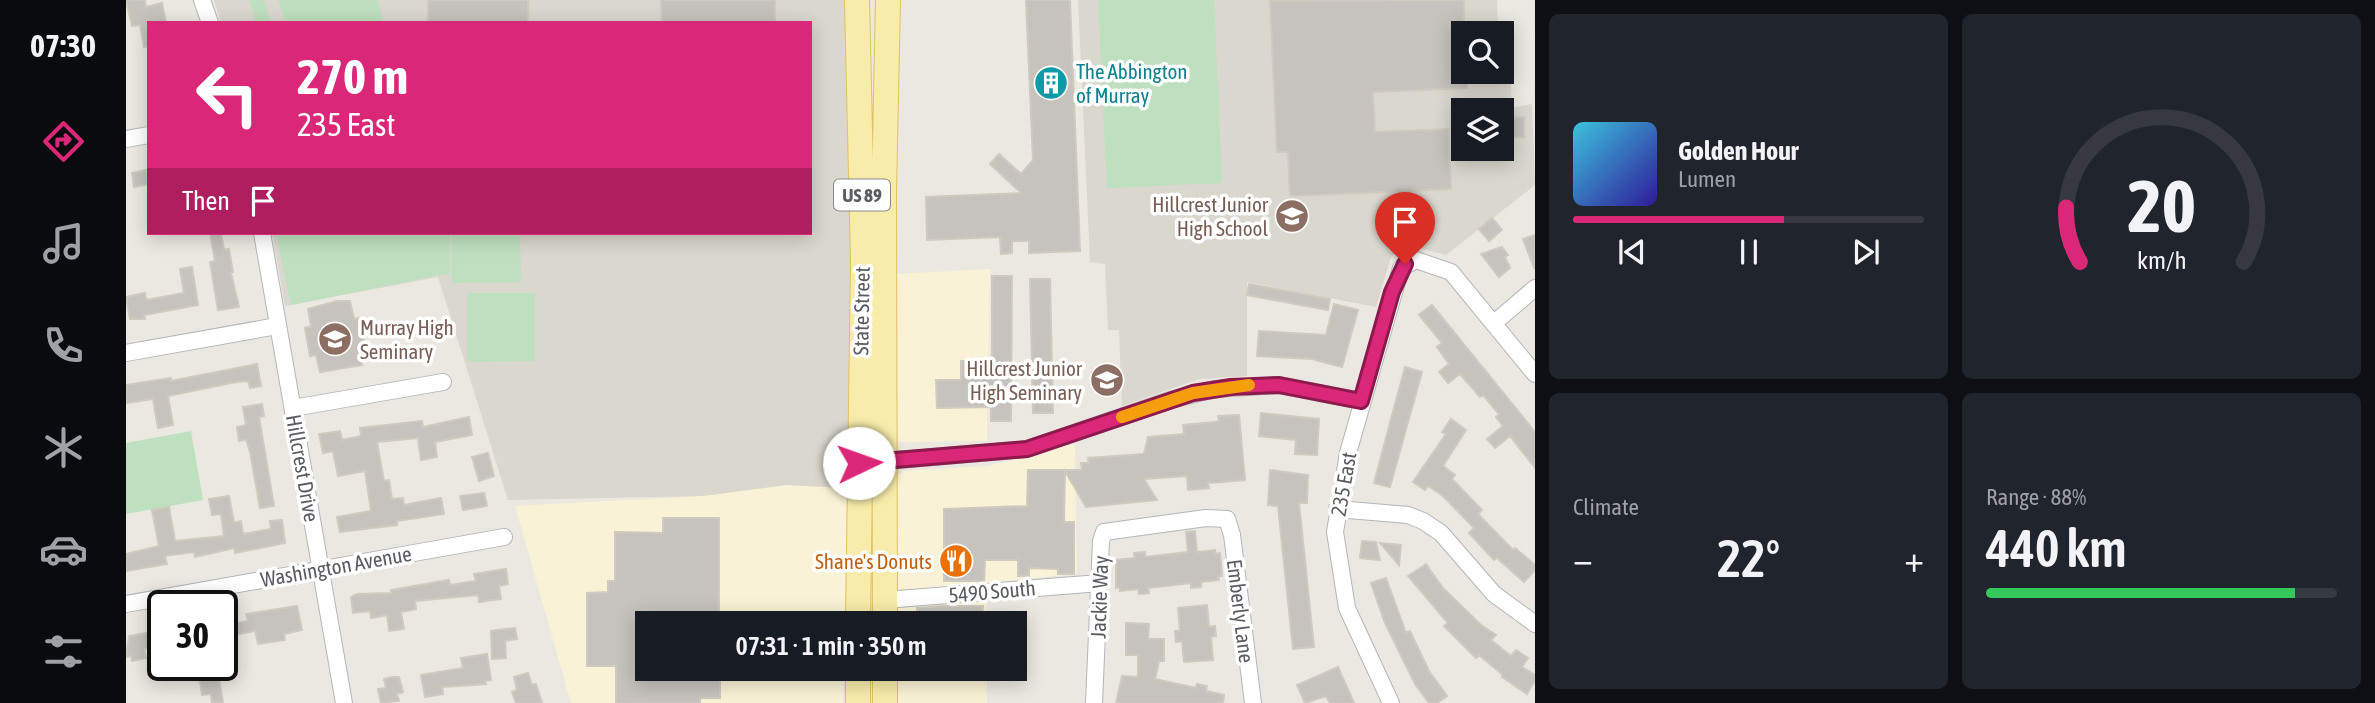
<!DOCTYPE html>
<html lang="en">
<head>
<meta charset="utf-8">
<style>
	:root { --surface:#171b24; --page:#20242c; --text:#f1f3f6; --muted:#9ea1a6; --line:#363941; --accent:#db2777 }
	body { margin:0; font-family:"Asap Condensed",sans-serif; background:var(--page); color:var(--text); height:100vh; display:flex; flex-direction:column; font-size:26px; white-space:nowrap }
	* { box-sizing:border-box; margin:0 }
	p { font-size:23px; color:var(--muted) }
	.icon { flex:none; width:38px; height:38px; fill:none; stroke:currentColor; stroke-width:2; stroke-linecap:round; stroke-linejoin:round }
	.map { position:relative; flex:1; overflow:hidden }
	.sheet { display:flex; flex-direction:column; gap:14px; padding:14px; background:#0d0f14; width:840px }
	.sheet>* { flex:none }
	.top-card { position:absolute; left:21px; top:21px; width:665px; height:214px; border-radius:0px; box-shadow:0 4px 18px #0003; background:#db2777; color:#fff; overflow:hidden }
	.fabs { position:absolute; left:1325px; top:21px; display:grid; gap:14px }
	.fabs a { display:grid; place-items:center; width:63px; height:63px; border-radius:0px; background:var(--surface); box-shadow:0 4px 18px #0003; font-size:35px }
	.speed { position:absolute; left:21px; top:590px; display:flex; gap:14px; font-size:35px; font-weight:700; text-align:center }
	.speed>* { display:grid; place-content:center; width:91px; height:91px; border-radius:50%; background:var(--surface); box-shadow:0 4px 18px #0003; line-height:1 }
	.speed .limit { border:4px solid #111; border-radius:10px; background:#fff; color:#111 }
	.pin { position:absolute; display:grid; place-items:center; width:60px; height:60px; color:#fff; margin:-72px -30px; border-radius:50% 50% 50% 0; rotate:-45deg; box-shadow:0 0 7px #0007 }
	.pin .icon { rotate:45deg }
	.me { position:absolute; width:77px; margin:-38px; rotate:87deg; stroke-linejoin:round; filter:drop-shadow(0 0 5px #0008) }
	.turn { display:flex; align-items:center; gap:24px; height:147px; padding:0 35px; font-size:32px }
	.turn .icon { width:91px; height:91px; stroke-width:2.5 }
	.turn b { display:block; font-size:49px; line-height:60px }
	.then { display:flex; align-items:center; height:66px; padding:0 35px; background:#0003; gap:14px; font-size:26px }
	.big { font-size:52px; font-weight:600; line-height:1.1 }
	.sheet .tile { flex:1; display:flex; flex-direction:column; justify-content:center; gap:10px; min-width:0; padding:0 24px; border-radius:10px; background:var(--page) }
	.sheet .dial { align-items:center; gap:0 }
	.dial svg { height:182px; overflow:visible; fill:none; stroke:var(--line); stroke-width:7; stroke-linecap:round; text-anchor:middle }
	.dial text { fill:var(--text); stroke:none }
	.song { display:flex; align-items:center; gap:21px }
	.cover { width:84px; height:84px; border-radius:10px; background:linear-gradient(135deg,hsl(190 70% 55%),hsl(250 70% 35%)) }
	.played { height:7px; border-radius:4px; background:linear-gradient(90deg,var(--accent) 60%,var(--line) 60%) }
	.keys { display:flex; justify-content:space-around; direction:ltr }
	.heat { display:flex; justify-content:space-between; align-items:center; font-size:38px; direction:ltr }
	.charge { height:10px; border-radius:5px; background:linear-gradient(90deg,#34c759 88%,var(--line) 0) }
	.sheet .tiles { flex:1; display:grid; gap:14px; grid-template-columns:repeat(2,1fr) }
	.trip { position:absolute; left:509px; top:611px; width:392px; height:70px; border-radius:0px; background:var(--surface); box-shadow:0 4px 18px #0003; font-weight:600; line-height:70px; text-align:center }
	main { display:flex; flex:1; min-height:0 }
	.tab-bar { display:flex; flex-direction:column; width:126px; justify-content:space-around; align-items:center; background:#090b0e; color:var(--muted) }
	.tab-bar .icon { width:49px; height:49px }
	.tab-bar .active { color:var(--accent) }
	.tab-bar b { font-size:32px; color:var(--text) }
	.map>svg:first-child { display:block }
	.commercial { fill:#faf2d6 }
	.education { fill:#dad7ce; fill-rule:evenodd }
	.green { fill:#bee0bf }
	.building { fill:#c6c3be; stroke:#cecabf; stroke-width:2 }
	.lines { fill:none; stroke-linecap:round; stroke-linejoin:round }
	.minor-casing { stroke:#b3b6ba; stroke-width:18 }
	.primary-casing { stroke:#e3c160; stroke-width:26 }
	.minor { stroke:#fff; stroke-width:16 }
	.primary { stroke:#f7eca9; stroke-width:24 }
	.route-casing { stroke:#8e194d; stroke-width:18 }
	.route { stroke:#db2777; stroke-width:12 }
	.slow { stroke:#f59e0b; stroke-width:12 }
	.labels { text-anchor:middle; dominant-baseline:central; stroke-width:7; stroke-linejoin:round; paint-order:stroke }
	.shield { fill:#fff; stroke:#8b8d90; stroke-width:2 }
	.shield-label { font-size:19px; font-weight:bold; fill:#595c60 }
	.culture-label { font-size:21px; fill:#0d838f; stroke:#fff; text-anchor:start }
	.education-label { font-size:21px; fill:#785e54; stroke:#fff; text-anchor:end }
	.street-label { font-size:21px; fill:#595c60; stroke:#fff }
	.food-label { font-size:21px; fill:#c56008; stroke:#fff; text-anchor:end }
</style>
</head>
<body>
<main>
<nav class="tab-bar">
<b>07:30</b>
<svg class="icon active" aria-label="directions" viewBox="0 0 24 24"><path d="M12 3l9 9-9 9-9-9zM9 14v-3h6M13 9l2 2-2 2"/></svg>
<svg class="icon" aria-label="music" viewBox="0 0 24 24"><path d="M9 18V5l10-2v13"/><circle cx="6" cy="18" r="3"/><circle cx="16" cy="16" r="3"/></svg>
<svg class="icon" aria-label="phone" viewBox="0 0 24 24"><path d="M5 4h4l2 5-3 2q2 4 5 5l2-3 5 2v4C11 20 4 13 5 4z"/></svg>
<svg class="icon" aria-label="climate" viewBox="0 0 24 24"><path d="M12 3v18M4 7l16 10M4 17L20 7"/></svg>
<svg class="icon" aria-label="car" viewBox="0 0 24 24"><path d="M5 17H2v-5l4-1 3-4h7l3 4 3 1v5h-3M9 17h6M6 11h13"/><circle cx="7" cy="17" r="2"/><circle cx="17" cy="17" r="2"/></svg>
<svg class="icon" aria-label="filters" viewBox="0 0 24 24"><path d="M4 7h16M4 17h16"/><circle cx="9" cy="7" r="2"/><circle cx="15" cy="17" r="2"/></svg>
</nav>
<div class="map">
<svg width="1409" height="703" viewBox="0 0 1409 703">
	<rect width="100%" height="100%" fill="#eae8e0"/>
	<!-- commercial -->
	<path class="commercial" d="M864 269 861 441 774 442 771 439 769 274Z
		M949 444 951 574 861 583V623H769L771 475 777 471 861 466Z
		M660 485 721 488 719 623H522V668L718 669 717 703H445L389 506 577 496Z
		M769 669H861V703H769Z"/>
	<!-- education -->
	<path class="education" d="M88 0H719L725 253 721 488 660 485 577 496 382 500 312 277 159 306 146 233H684V23H95Z
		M952 0H1371L1372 32H1383L1386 108 1406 104 1409 185 1320 255 1290 247 1272 251 1265 257 1250 307 1121 282V376L1073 379 996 406 993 330H982L979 264 964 262ZM1337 33H1376V72H1337ZM1337 110H1376V149H1337Z"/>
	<!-- green -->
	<path class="green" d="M123 0H138L145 23H130Z
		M152 0H251L258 23H160Z
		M972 0H1088L1096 183 981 188Z
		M150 233H324V273L165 305Z
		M326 233H394L395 282 326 283Z
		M341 293H409V361L341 362Z
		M65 431 77 500 0 514V443Z"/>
	<!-- building -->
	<path class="building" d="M0 0H19L20 7 36 3 40 23H23V46L18 47 14 25 6 26Z
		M302 0H402V23H302Z
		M535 0H649V23H536Z
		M900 0H944L954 251 903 253V241H886V253L875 254 874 237 801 240 800 197 895 193 864 164 873 154 895 174 907 160Z
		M1338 0 1337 72H1341V88L1247 92 1249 132 1322 129 1325 189 1164 196 1162 152H1151L1144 1Z
		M1398 117V137H1381L1380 118Z
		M20 170 23 184 8 187 6 173Z
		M1366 218 1376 230 1363 241 1353 229Z
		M84 233H95L98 250 103 249 107 272 105 273 113 307 92 310 84 262 89 261Z
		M1409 235V268H1408L1397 239Z
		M1376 247 1382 255 1379 257 1384 268 1373 277 1355 254Z
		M66 267 72 305 18 315 19 319H4L0 297 19 293 20 300 58 293 54 269Z
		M866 276H886L885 421H865V407L811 408 810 380H835V361H866Z
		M904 279H924L927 413H907Z
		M1123 284 1204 299 1202 310 1121 295Z
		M211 301H224L228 319 234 318 239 346 232 347 236 365 194 372 190 355 184 356 179 328 185 326 182 309Z
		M1208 304 1232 310 1216 367 1186 359 1131 356 1133 331 1200 335Z
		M1306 305 1409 432V468L1384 436 1369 448 1361 439 1377 426 1370 417 1373 414 1357 395 1354 397 1334 374 1322 383 1313 372 1323 364 1311 347 1316 343 1293 315Z
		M131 364 135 386 124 388 122 381 110 382 42 396 47 425 32 428 27 399 0 403V385L45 378V381Z
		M1279 367 1296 372 1264 487 1248 483Z
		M994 371 995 388 967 389 966 372Z
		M136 404 138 416 133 417 148 506 134 508 124 452 120 439 113 441 111 427 120 425 117 407Z
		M1135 413 1193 419 1191 455 1169 454 1170 440 1133 436Z
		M1113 415 1119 480 1082 483 1083 488 1062 490 1061 476 1018 479 1031 500 960 507 939 471 938 522H948V574H932V569L903 568V576H892V560H859L858 581H818V509L901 506 902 470H956L955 463H963L962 458 1018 454 1022 437 1058 434 1057 425 1089 422 1093 421 1092 416Z
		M343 417 346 435 309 442 311 457 295 460 292 438 251 442 258 481 263 480 266 499 277 498 278 505 315 498 318 514 271 521V525L214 532 211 517 245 511 239 471 212 476 207 451 197 453 193 434 214 431 216 440 235 436 234 428 296 421 297 427Z
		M1325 419 1340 430 1317 466 1329 475 1326 479 1356 510 1352 514 1387 550 1389 548 1409 565V570L1398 582 1371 558 1368 560 1343 533 1348 528 1317 496 1302 486 1299 490 1287 482 1320 434 1316 432Z
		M362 453 368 476 353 481 346 457Z
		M1144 470 1182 475 1181 503H1173L1188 647 1167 649 1152 506 1142 505Z
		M358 493 361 506 337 510 334 496Z
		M103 496 108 523 115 521 117 534 145 529 144 521 156 520 159 543 109 553 108 548 69 557 68 552 45 555 39 556 41 564 0 571V554L33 546 26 510 43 507 49 541 98 536 95 514 86 515 83 499Z
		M537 518H593V623H522V668H594V698H574V703H490V666H461V593L482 592V581H489V532L537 533Z
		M1069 531 1071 552 1089 550 1090 554 1094 553 1096 576H1092L1093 580 1075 582V587L1065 588V583L1022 588 1023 593 1013 594 1012 589 994 591V587L990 588V560L1009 558 1008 553 1019 552V557L1062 552 1060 532Z
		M1236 541 1250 542 1254 560 1234 558Z
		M1254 543 1275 545 1273 565Z
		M1300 564 1317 588 1355 625 1370 635 1365 640 1385 656 1390 650 1402 658 1396 667 1409 675V681L1401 694 1376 677 1377 675 1353 655 1350 658 1318 626 1322 623 1282 576Z
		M380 569 382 584 373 586 375 599 353 602 352 595 289 601 290 609 275 612 278 629 263 631 261 615 245 618 244 611 227 613 225 597 231 594 265 593V590L323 580 324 585 350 581 348 574Z
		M1260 578 1280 633 1284 631 1303 671 1321 696 1311 703H1303L1289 684 1259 623 1245 583Z
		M1081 605 1083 627 1089 626 1090 636 1085 637 1087 660 1058 662 1056 641 1050 642 1049 631H1054L1052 608Z
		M171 606 176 630 158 634 159 640 132 644 129 631 96 637V626L122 621 120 614Z
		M818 606H857L856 623H791V608Z
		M1000 623 1023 624 1022 639H1038V661H1033L1029 679 1070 688 1071 684 1081 686 1080 691 1098 695 1097 703H990L996 676 1012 677V655H1000Z
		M389 628 391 639 379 641 380 658 366 659 365 631Z
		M37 630V646L18 649 20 658 6 661 5 656 0 657 3 636Z
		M361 654 365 680 359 681 360 684 316 687 317 694 299 697 295 675 337 668 335 658Z
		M91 666 93 678 97 703H86L85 694 76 695 74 681 84 679 83 667Z
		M1212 667 1228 703H1204L1200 696 1179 703 1171 685Z
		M402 673 406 685 410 684 416 703H390L386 692 391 690 388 677Z
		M267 677H273L277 692 271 694 273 701 255 703 252 689 260 688 258 679Z"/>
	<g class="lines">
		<!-- minor casing -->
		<g class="minor-casing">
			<path id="minor" d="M76 0 84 23
				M0 139 23 135
				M136 233 218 703
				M1368 323 1409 288
				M0 353 151 326
				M167 408 317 382
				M749 462 901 449 1044 400 1089 389 1153 385 1235 401
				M1211 509 1282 515 1297 521 1315 533 1368 594 1409 624
				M759 600 974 583
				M0 604 378 537
				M968 703 975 541 978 532 1080 518 1101 519 1106 535 1127 703
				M1265 703 1221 608 1209 532 1222 453 1275 268 1290 260 1325 272 1409 374"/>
		</g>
		<!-- primary casing -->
		<g class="primary-casing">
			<path id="primary" d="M731 0 737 261 732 623
				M759 623 758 192 762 0
				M732 703V668
				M759 703V668"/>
		</g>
		<!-- minor -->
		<use href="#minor" class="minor"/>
		<!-- primary -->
		<use href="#primary" class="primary"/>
	</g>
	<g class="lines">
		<!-- route casing -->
		<g class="route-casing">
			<path id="route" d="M733 463 901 449 1067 393 1105 387 1153 385 1235 401 1266 292 1279 264"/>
		</g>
		<!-- route -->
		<use href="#route" class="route"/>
		<!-- slow -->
		<path class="slow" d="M996 417 1067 393 1123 385"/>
	</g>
	<!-- icons -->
	<defs>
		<g id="building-disc" transform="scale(1.75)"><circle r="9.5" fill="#0f9aa8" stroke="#fff"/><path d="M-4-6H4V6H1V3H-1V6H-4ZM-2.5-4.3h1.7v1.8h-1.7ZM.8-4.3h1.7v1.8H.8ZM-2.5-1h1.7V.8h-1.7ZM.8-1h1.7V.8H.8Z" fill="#fff"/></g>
		<g id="school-disc" transform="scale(1.75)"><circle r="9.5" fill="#8d6e63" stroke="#fff"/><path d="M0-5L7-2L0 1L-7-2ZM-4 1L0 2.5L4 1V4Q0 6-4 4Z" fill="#fff"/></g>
		<g id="restaurant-disc" transform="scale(1.75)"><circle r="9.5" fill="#e8710a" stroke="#fff"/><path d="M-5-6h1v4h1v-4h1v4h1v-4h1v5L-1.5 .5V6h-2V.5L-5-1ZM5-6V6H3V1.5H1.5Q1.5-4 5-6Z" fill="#fff"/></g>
	</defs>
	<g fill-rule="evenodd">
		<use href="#building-disc" x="925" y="83"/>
		<use href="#school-disc" x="1166" y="216"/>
		<use href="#school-disc" x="209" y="339"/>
		<use href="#school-disc" x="981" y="380"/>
		<use href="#restaurant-disc" x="830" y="561"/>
	</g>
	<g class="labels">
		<!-- shield labels -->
		<rect class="shield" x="708" y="179.5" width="56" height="31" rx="5"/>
		<g class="shield-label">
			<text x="736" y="195">US 89</text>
		</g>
		<!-- culture labels -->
		<g class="culture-label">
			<text x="950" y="71">The Abbington<tspan x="950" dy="24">of Murray</tspan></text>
		</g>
		<!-- education labels -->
		<g class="education-label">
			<text x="1142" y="204">Hillcrest Junior<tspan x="1142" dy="24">High School</tspan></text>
			<text x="234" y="327" text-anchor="start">Murray High<tspan x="234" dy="24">Seminary</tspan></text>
			<text x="956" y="368">Hillcrest Junior<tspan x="956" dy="24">High Seminary</tspan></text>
		</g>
		<!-- street labels -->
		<g class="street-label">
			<text transform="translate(735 311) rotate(-89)">State Street</text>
			<text transform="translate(177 468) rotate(80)">Hillcrest Drive</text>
			<text transform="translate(1217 484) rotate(-80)">235 East</text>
			<text transform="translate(210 566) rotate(-10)">Washington Avenue</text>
			<text transform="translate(866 591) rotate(-5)">5490 South</text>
			<text transform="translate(973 597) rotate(-88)">Jackie Way</text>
			<text transform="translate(1115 611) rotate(83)">Emberly Lane</text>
		</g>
		<!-- food labels -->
		<g class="food-label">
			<text x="806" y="561">Shane's Donuts</text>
		</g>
	</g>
</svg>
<div class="fabs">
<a><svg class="icon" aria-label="search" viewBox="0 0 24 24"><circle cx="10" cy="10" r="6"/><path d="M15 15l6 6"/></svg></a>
<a><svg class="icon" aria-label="layers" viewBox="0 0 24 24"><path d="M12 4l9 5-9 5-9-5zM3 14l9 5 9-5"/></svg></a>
</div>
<div class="speed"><div class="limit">30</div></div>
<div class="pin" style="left:1279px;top:264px;background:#d93025"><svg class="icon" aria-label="arrive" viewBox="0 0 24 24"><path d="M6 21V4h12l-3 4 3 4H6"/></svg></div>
<svg class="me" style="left:733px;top:463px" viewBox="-20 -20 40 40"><circle r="19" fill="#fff"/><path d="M0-13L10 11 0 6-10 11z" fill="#db2777"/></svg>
<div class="trip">07:31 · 1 min · 350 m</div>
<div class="top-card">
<div class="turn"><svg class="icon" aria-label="left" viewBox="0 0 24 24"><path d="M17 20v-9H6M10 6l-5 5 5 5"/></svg><div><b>270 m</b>235 East</div></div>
<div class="then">Then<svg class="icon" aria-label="arrive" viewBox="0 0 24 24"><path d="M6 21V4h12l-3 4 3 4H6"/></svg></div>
</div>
</div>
<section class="sheet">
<div class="tiles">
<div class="tile">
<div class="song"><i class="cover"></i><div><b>Golden Hour</b><p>Lumen</p></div></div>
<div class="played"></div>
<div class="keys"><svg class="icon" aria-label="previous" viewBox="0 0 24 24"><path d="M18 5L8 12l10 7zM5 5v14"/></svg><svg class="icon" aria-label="pause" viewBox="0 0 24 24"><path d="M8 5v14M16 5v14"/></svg><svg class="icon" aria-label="next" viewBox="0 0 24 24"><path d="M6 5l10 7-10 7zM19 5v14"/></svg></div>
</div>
<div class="tile dial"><svg viewBox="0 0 100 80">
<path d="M14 69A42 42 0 1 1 86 69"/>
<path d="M14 69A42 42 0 0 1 8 45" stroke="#db2777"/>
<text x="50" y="56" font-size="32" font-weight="700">20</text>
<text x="50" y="72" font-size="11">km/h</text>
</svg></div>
<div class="tile"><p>Climate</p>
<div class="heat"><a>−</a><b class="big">22°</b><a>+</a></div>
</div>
<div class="tile"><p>Range · 88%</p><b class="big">440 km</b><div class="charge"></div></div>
</div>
</section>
</main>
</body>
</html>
